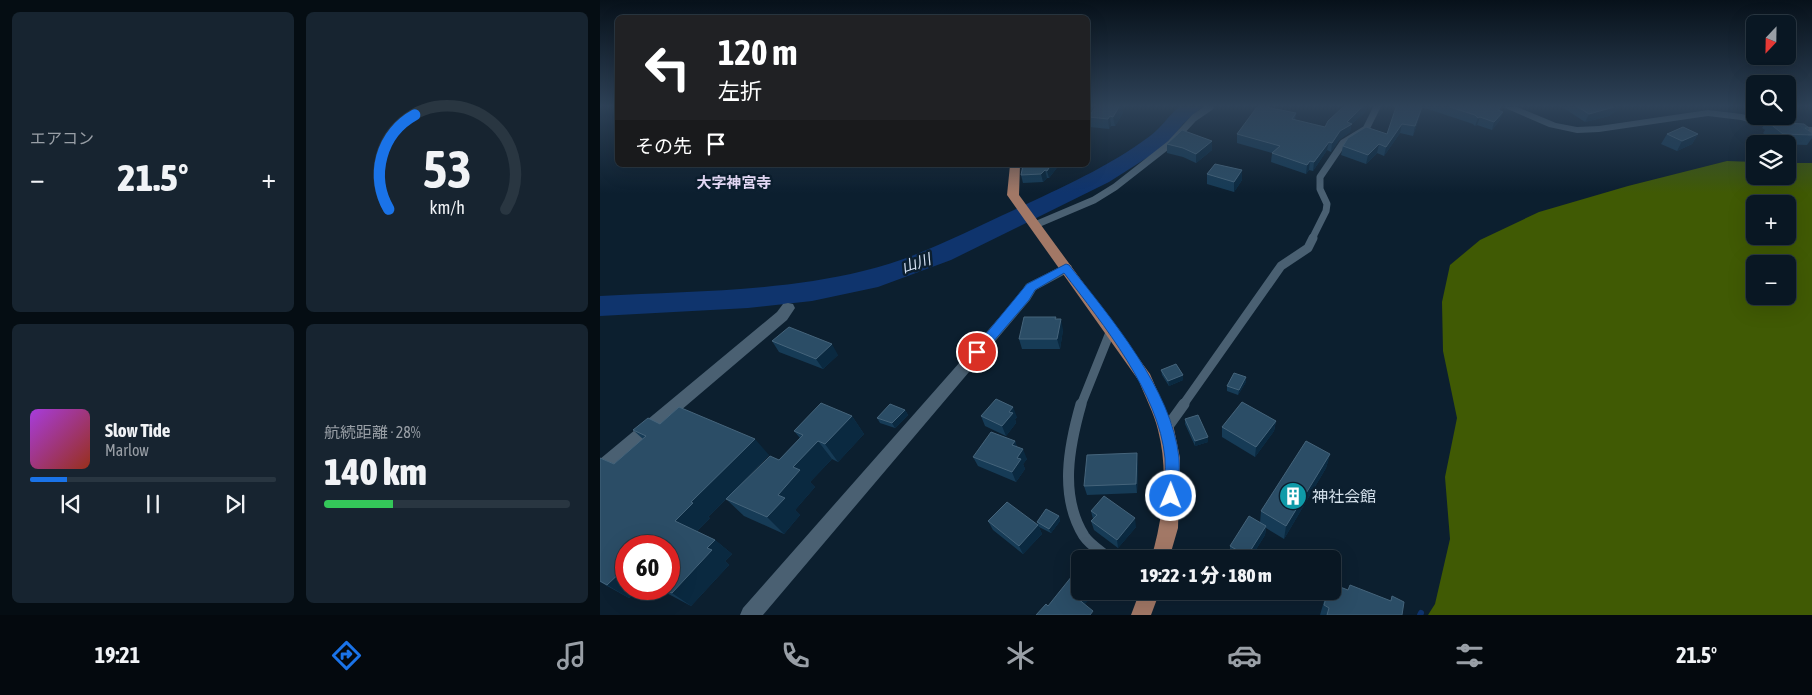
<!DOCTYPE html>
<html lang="ja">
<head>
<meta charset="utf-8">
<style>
	:root { --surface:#091723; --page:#172430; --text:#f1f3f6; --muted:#999fa6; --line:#293641; --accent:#1a73e8 }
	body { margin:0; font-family:"Asap Condensed","Noto Sans JP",sans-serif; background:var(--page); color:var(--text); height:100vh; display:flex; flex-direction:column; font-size:19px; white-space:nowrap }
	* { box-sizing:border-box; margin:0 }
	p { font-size:16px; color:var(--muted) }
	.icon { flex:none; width:28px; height:28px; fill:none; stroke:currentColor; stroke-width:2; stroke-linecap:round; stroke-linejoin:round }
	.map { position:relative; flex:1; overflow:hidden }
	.details { display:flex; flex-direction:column; gap:12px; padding:12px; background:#050d13; width:600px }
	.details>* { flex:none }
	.guide { position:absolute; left:15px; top:15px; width:475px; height:152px; border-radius:8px; box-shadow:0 5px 20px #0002,0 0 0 1px var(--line); background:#202124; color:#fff; overflow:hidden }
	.needle { width:32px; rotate:202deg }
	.buttons { position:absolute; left:1146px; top:15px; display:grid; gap:10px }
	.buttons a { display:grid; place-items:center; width:50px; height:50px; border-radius:8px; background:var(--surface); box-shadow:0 5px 20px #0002,0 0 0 1px var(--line); font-size:25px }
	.speed { position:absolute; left:15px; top:535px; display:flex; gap:10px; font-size:25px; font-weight:700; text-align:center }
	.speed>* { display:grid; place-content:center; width:65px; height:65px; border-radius:50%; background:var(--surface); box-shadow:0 5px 20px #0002,0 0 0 1px var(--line); line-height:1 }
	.speed .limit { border:8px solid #d22; background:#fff; color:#111 }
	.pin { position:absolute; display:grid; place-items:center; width:42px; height:42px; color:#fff; margin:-21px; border:2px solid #fff; border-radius:50%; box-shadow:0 1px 5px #0007 }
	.me { position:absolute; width:55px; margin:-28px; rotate:1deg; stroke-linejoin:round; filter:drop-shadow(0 0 4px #0008) }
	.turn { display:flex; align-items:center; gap:18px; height:105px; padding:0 20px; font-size:22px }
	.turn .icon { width:65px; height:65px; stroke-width:2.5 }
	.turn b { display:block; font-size:35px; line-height:42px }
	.then { display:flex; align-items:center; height:48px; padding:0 20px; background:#0003; gap:10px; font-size:19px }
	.big { font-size:38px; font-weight:800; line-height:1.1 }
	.details .tile { flex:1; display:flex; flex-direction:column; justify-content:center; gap:8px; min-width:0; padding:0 18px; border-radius:8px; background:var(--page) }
	.details .dial { align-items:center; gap:0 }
	.dial svg { height:130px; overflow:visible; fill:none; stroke:var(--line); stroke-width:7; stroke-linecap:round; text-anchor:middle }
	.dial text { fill:var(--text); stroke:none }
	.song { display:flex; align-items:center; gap:15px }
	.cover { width:60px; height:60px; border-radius:8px; background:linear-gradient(135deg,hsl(280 70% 55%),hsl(10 70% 35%)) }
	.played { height:5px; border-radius:2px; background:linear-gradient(90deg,var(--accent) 15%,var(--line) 15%) }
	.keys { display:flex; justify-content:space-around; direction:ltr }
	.heat { display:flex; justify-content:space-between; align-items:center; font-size:28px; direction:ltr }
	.charge { height:8px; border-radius:4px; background:linear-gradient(90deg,#34c759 28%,var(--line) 0) }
	.details .tiles { flex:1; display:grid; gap:12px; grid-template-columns:repeat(2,1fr) }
	.trip { position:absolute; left:471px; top:550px; width:270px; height:50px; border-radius:8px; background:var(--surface); box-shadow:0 5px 20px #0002,0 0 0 1px var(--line); font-weight:800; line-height:50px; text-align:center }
	.tab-bar { display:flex; height:80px; justify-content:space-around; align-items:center; background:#04090e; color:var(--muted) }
	.tab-bar .icon { width:35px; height:35px }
	.tab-bar .current { color:var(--accent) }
	.tab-bar b { font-size:22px; color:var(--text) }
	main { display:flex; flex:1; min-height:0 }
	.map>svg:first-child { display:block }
	.forest { fill:#405a04; fill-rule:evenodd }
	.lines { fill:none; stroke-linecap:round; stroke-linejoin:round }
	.stream { stroke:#0f346d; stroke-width:6 }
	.river { fill:#0f346d; fill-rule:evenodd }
	.service-far2 { stroke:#4a6072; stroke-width:7 }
	.service-far1 { stroke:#4a6072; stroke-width:9 }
	.service { stroke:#4a6072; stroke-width:11 }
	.minor { fill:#4a6072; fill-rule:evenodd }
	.primary { fill:#a27866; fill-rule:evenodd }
	.wall { fill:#163b56 }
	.shaded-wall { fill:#0a2940 }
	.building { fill:#2b4d66; stroke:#45647b }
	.route { fill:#1a73e8; stroke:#114b97 }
	.labels { text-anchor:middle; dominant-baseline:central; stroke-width:5; stroke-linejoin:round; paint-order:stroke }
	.neighbourhood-label { font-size:15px; font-weight:bold; fill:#e6dbf8; stroke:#0c1f2f }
	.water-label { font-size:15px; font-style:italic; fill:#d9e5f7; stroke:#0c1f2f }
	.near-poi-label { font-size:16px; fill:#d3dfea; stroke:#0c1f2f; text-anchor:start }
</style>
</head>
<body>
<main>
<section class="details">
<div class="tiles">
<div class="tile"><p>エアコン</p>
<div class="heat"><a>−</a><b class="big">21.5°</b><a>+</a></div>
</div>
<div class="tile dial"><svg viewBox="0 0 100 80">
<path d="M14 69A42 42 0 1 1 86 69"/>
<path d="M14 69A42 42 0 0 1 30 11" stroke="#1a73e8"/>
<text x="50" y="56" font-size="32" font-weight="700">53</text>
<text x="50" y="72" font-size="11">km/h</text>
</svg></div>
<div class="tile">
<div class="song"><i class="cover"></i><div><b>Slow Tide</b><p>Marlow</p></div></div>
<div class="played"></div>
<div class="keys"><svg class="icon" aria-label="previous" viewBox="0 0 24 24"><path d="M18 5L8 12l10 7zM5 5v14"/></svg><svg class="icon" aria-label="pause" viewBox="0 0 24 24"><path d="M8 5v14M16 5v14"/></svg><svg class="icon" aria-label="next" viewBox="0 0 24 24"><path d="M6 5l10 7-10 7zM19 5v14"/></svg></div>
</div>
<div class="tile"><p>航続距離 · 28%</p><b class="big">140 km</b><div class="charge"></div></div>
</div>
</section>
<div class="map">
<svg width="1212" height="615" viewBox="0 0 1212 615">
	<rect width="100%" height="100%" fill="#0c1f2f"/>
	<!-- forest -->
	<path class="forest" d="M1127 161 1155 162V176H1188V163H1212V615H828L835 604 850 539 845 477 857 418 843 351 842 302 850 265 880 240 939 212 1028 186ZM1155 204H1188V236H1155ZM1155 264H1188V296H1155Z"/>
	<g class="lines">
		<!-- stream -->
		<path class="stream" d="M820 615 821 613"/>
		<!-- river -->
		<path class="river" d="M579 107H602L583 124 567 145 509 182 351 260 278 287 212 301 148 308 0 316V296C87 291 178 292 263 271 316 259 365 232 414 210 460 188 509 167 550 136 561 128 568 116 579 107Z"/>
		<!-- service-far2 -->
		<path class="service-far2" d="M435 225 494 200 515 187 570 144 594 118 610 107
			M712 239 726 211 727 204 720 189V177L743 143 766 129 777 107"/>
		<!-- service-far1 -->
		<path class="service-far1" d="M481 405 511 330
			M583 405 681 266 708 248 713 238"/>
		<!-- service -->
		<path class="service" d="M481 404C469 446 459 496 484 536 490 545 502 552 510 559
			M566 429 584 404"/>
		<!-- minor -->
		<path class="minor" d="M903 107H917L956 123 977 127 999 126 1108 110 1142 114 1182 125 1212 127V133L1181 131 1141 120 1108 116 999 132 977 133 949 127Z
			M466 264 471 265 472 268 471 271 436 290 430 300 163 615H140L143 608 420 294 426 284Z
			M188 303 193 304 195 308 187 320 6 474 0 477V459L177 312 183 304Z"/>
		<!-- primary -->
		<path class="primary" d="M410 165H420L419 195 550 374 574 429 580 458 578 528 569 559H551C563 518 569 472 558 430 554 413 545 397 539 381L407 195Z
			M540 591H560L551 615H531Z"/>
	</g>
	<!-- wall -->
	<path class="wall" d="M495 107H522L523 113 515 126H511L509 129 490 127 489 117Z
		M743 107H767L765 112 751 125 750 132 739 140 731 152 727 150 713 171 709 170 706 174 671 162 672 153 637 143V134L696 113 695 120 725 127Z
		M796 107 820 115 813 136 800 133 784 156 777 153 766 164 741 155 743 146 787 134Z
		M822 107H901L900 111V120L892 130 877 125 875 126 873 124Z
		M962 107H1020L1018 109 1009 116 985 122Z
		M1152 109H1155V116L1149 114Z
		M1158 116H1185L1188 118 1185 122 1209 128 1208 130 1212 133V138L1207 145 1175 144 1163 133 1165 130 1162 128 1168 119Z
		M1067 134H1098L1092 144 1077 151 1061 144Z
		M612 141V150L596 163 583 157 567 153V144Z
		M423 165H459L449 178H447L443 182 423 183 421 175Z
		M642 170V180L634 192 607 184V174Z
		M456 319 463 330 460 349H422L419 339Z
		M172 341 238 355 223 369 179 352Z
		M561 370 583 375V380L569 386 562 375Z
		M646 382 638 395 627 391V386Z
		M305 410 308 415 295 428 280 423 277 418Z
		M252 416 264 434 238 462 232 459 210 482 215 487 195 510 200 515 184 534 144 516 126 499 108 517 110 518 97 531 115 540 132 554 125 561 129 565 91 606 59 589H69L26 546V589H38L29 598 0 582V458L14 464 43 439 33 430 60 424 169 455 135 490 179 460 200 438 194 431Z
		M381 416 417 417 415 419 416 423 406 436 385 426Z
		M585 419 608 442 595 446 585 424Z
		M676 421 674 431 655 457 622 437V427Z
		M415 441 417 447 427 459 423 464 425 469 416 482 378 466 373 457Z
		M730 454 726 468 684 539 666 528 665 535 650 559H637L630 554V546L660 523 661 511Z
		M538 463 537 493 487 495 484 486Z
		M491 511 536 527 518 548 494 530 491 521 493 519Z
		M459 516 460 521 451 533 439 527 437 522Z
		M388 521 438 525 442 534 423 554 393 530Z
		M748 590 790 601 792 596 802 615H720L727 591Z"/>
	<!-- shaded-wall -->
	<path class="shaded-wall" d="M519 107H522L523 113 515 126 513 117Z
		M762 107H767L765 112 751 125 750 132 739 140 731 152 732 143 747 122Z
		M822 107 820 115 813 136 815 126Z
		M1014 107H1020L1018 109 1009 116 985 122 989 114Z
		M903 112 900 120 892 130 894 122Z
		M510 116 511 126 509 129 508 119Z
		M880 117 877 125 875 126 878 118Z
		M802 124 800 133 784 156 786 147Z
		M1098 134 1092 144 1077 151 1082 141Z
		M612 141V150L596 163V154Z
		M729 142 727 150 713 171 714 162Z
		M779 144 777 153 766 164 768 155Z
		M710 161 709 170 706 174 707 165Z
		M451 165H459L449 178 447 171Z
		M445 170 447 178 443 182 441 174Z
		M642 170V180L634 192V182Z
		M461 319 463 330 460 349 457 339Z
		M232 344 238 355 223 369 216 359Z
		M583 375V380L569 386 568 381Z
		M646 377V382L638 395 639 390Z
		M413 407 417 417 415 419 416 423 406 436 402 426 409 412Z
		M305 410 308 415 295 428 292 423Z
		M252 416 264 434 238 462 225 444Z
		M676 421 674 431 655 457 656 447Z
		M608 437V442L595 446V441Z
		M155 439 169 455 108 517 110 518 93 535 75 521 91 502Z
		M218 441 232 459 210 482 215 487 195 510 200 515 184 534 167 517 178 495 193 467Z
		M415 441 418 451 412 445Z
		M423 449 427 459 423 464 425 469 416 482 412 472 417 458Z
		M537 453 538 463 537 493 536 484Z
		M730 454 726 468 684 539 686 526Z
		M459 516 460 521 451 533 449 529Z
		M535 518 536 527 518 548 517 540Z
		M438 525 442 534 423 554 419 546Z
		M666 526 665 535 650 559H647V556Z
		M115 540 132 554 125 561 129 565 91 606 72 593 107 548Z
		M25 568 26 569V589H38L29 598 7 585Z
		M482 591H496L481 609 477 598Z"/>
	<!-- building -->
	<path class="building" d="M495 107H519L513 117 510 116 508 119 489 117Z
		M657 107H666L696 113 692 119 725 127 728 121 743 107H762L747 122 752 124 740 131 732 143 729 142 714 162 710 161 707 165 672 153 680 146 637 134Z
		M796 107H822L815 126 802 124 786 147 779 144 768 155 743 146 748 138 766 127 787 134Z
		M850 107H901L898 110 903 112 894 122 880 117 878 118 875 115Z
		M978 107H1014L989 114Z
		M1169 118 1187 123 1204 124 1209 128H1205L1212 133V135L1183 134 1169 123H1174Z
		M1083 127 1098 134 1082 141 1067 134Z
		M582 130 612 141 596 154 583 148 567 144Z
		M615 164 642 170 634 182 607 174Z
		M423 165H451L447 171 445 170 441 174 421 175Z
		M424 317H456L455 319H461L457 339H419Z
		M189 327 232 344 216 359 172 341Z
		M576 364 583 375 568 381 561 370Z
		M634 373 646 377 639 390 627 386Z
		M396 399 413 407 409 412 413 413 402 426 381 416Z
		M642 402 676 421 656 447 622 427Z
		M221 403 252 416 225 444 218 441 193 467 200 470 178 495 185 498 167 517 126 499 170 456 179 460 203 435 194 431Z
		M290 404 305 410 292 423 277 418Z
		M79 407 155 439 91 502 93 503 75 521 115 540 107 548 112 550 72 593 64 589H69V546H26V569L25 568 7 585 0 581V458L14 464 46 436 33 430 48 418 60 424Z
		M598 415 608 437 595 441 585 419Z
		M391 432 415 441 412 445 423 449 417 458 421 459 412 472 373 457Z
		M706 441 730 454 686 526 661 511Z
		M537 453 536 484 484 486 487 455Z
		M504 496 535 518 517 540 491 521 497 515 491 511Z
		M407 502 438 525 419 546 388 521Z
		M446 509 459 516 449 529 437 522Z
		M649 516 666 526 647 556 630 546Z
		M480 566V591H482L477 598 493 611 490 615H436L446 604 448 606Z
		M732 584 748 590 750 585 791 601 792 596 804 602 802 615H727L729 608 724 605 728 591H732Z"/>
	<!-- sky -->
	<linearGradient id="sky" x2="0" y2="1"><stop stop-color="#07111a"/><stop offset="0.55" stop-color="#2e4258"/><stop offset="1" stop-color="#2e4258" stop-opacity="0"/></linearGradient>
	<rect width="1212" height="193" fill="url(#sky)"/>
	<!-- route -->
	<path class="route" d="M466 264 469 265C511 318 572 390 579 458 580 471 578 484 578 496L576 501 571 503 566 501 564 496C564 484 566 471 565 458 559 393 503 324 464 273L435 290 429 300 381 356H372L371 352 427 284Z"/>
	<!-- icons -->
	<defs>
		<g id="building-disc" transform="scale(1.4375)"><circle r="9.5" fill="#0f9aa8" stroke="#0c1f2f"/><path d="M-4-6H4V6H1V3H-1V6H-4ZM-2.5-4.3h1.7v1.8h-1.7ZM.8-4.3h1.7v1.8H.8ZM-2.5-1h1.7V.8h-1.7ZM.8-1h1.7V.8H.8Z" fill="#fff"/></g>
	</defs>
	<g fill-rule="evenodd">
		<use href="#building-disc" x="693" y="496"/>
	</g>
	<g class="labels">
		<!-- neighbourhood labels -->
		<g class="neighbourhood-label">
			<text x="134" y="182">大字神宮寺</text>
		</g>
		<!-- water labels -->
		<g class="water-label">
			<text transform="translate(316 263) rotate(-19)">山川</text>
		</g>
		<!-- near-poi labels -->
		<g class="near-poi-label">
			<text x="712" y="496">神社会館</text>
		</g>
	</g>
</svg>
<div class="buttons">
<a><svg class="needle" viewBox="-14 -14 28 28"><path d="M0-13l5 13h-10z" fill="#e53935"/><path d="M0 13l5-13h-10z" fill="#999fa6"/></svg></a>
<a><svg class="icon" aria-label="search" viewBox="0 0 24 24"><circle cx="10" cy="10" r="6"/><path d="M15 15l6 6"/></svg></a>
<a><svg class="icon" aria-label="layers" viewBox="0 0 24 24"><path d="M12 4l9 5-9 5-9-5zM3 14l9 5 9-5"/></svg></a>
<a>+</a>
<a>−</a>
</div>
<div class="speed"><div class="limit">60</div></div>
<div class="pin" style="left:377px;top:352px;background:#d93025"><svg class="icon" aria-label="arrive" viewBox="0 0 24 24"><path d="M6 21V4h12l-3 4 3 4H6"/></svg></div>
<svg class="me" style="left:571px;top:496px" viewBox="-20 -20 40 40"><circle r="17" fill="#1a73e8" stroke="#fff" stroke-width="3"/><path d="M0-11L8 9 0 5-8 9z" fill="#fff"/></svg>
<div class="trip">19:22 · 1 分 · 180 m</div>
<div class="guide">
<div class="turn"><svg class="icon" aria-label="left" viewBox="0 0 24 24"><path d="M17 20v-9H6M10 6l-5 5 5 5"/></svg><div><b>120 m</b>左折</div></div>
<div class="then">その先<svg class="icon" aria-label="arrive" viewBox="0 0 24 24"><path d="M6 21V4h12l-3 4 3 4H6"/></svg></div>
</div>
</div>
</main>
<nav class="tab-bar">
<b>19:21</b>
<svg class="icon current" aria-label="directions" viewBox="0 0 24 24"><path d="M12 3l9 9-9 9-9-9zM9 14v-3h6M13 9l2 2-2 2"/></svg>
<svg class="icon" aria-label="music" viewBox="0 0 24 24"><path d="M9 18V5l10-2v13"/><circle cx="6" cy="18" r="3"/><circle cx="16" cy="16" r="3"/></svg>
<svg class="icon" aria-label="phone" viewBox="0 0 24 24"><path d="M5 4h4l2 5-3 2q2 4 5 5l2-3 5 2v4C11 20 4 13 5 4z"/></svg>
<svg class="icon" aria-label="climate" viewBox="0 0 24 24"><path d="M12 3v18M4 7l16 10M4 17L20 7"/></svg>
<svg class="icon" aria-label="car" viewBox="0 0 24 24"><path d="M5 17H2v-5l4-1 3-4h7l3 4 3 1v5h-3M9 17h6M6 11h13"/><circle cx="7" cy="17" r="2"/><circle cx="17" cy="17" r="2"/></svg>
<svg class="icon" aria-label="filters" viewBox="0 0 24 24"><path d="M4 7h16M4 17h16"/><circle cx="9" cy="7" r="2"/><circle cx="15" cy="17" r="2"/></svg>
<b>21.5°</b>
</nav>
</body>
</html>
